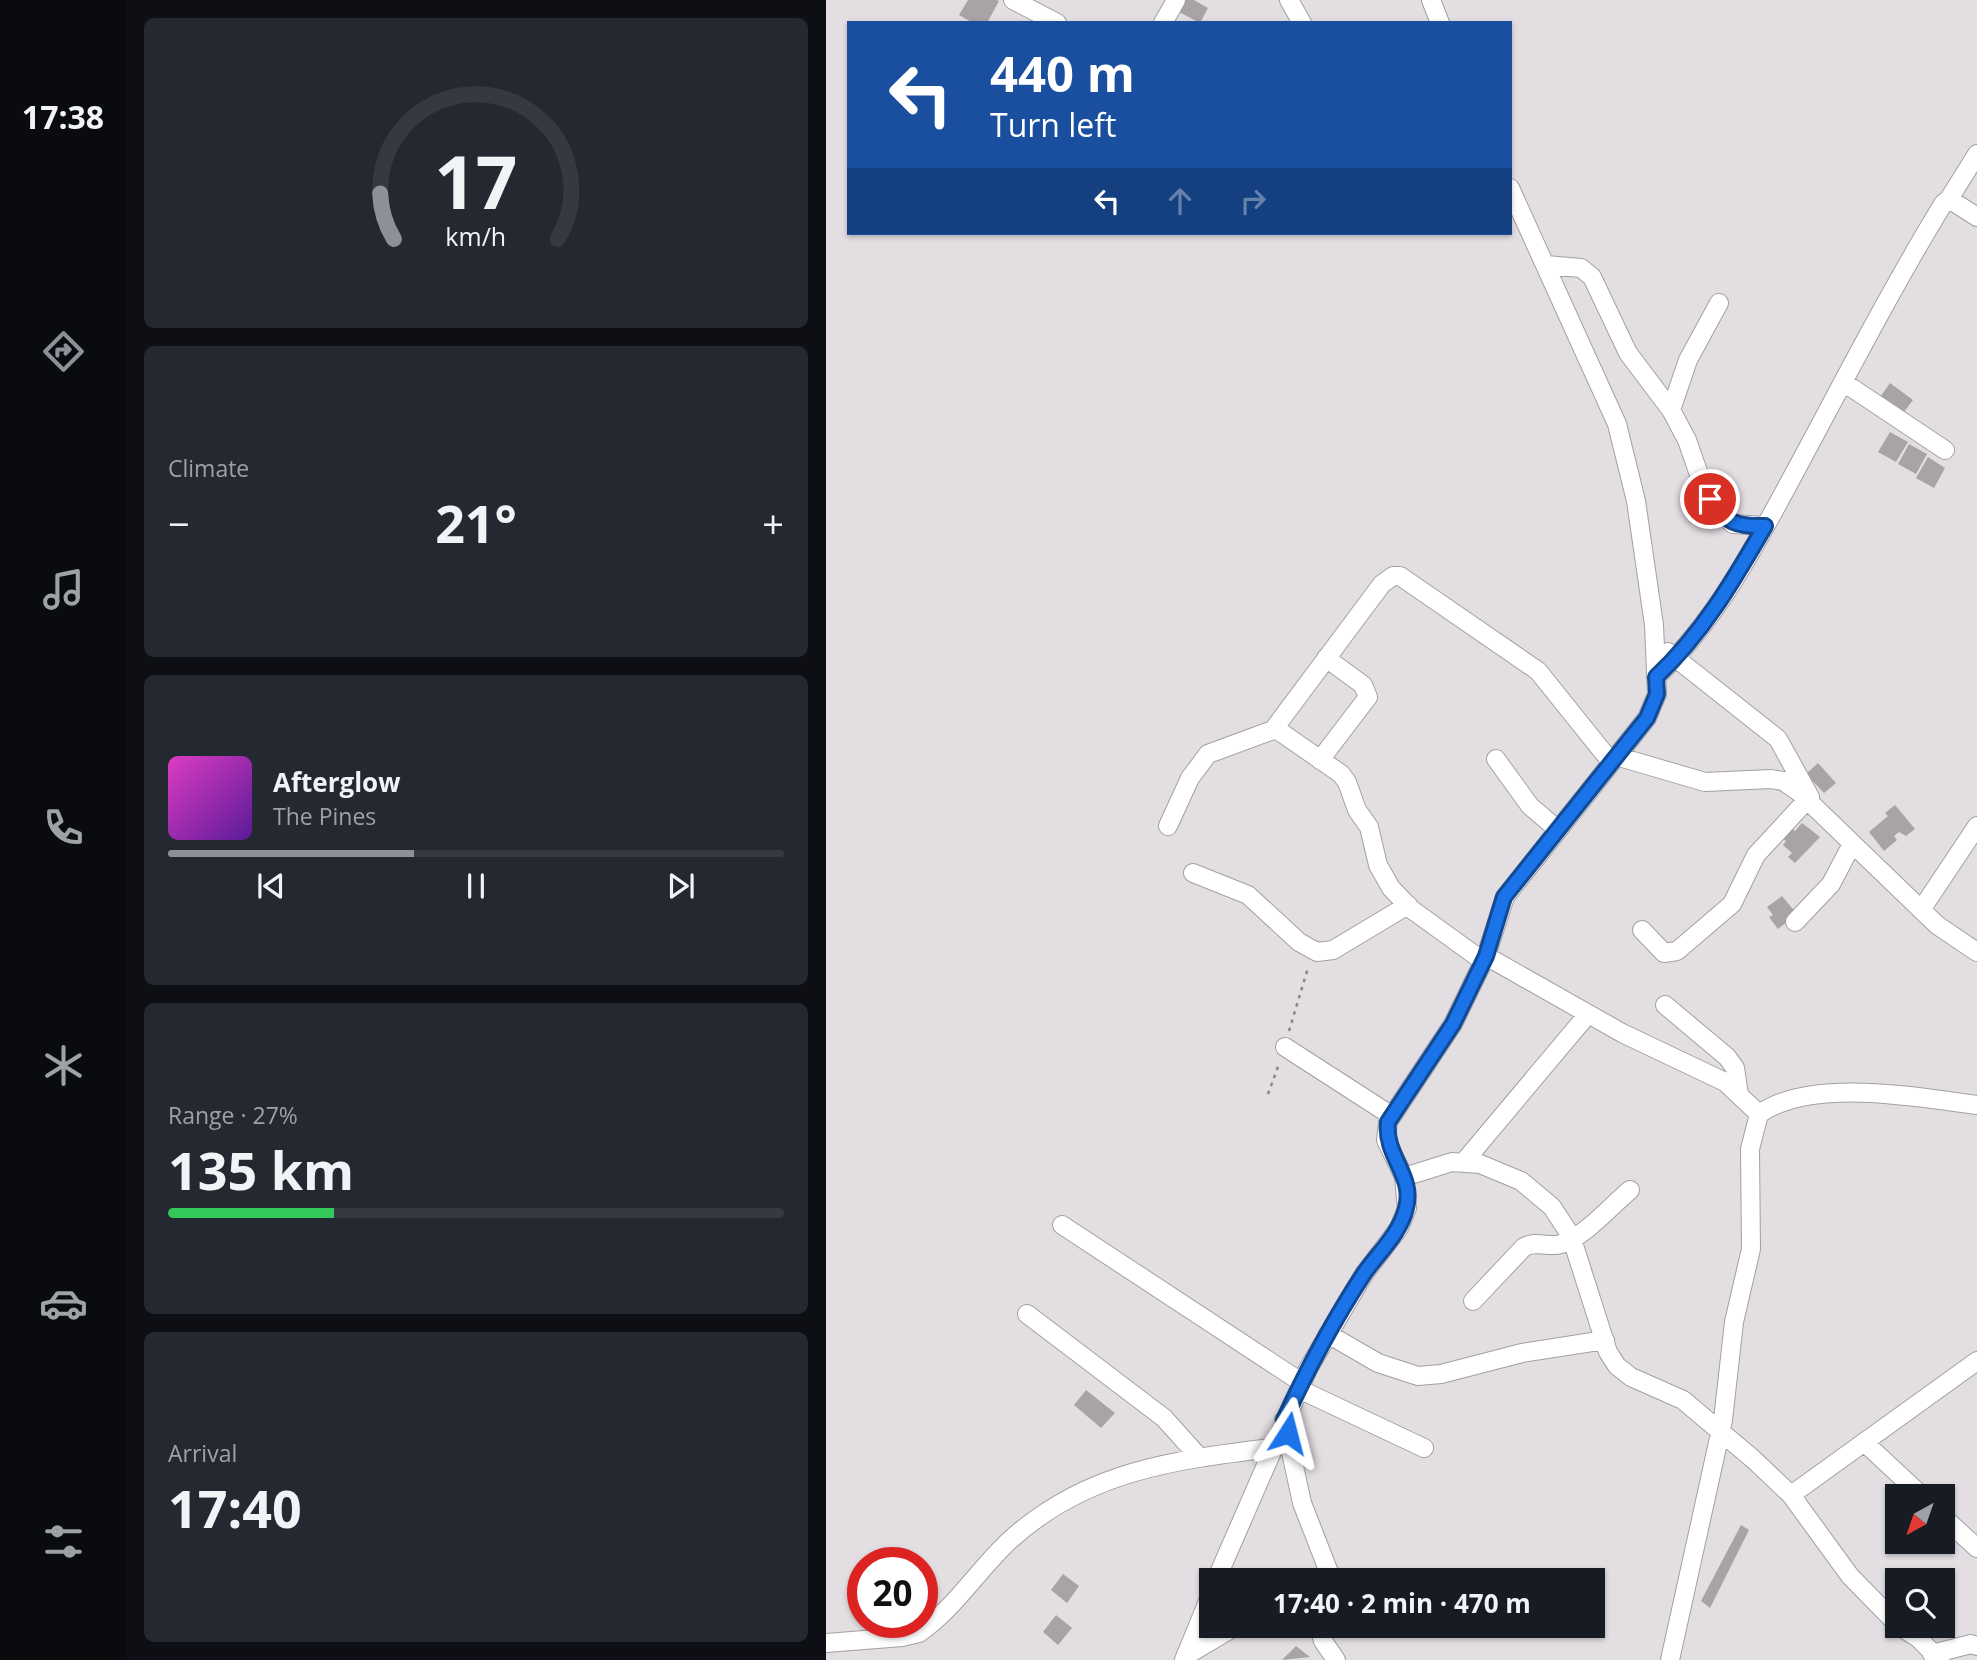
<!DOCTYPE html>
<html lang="en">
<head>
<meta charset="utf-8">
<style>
	:root { --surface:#171b24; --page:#242831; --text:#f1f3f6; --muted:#9ea1a6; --line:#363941; --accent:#8c9099 }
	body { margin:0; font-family:"Open Sans",sans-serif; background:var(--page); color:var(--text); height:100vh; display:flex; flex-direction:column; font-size:26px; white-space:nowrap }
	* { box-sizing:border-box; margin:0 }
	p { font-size:23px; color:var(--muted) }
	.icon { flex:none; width:38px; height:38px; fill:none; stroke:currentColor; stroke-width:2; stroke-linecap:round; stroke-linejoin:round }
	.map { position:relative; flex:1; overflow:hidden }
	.side { display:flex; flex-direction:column; gap:18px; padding:18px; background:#0d0f14; width:700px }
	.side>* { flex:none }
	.top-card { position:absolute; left:21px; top:21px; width:665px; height:214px; border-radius:0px; box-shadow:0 2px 5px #0004; background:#1a4fa0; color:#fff; overflow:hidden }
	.needle { width:46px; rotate:220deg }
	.fabs { position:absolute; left:1059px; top:1484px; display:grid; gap:14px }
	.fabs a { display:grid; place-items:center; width:70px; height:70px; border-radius:0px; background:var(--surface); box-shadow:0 2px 5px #0004; font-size:35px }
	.speed { position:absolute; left:21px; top:1547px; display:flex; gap:14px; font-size:35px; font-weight:700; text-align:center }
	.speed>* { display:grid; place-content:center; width:91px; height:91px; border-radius:50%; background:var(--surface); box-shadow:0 2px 5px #0004; line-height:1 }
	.speed .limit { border:10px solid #d22; background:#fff; color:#111 }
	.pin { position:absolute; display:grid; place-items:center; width:60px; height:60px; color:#fff; margin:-30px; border:4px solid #fff; border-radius:50%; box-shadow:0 2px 7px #0007 }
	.me { position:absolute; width:77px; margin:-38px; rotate:9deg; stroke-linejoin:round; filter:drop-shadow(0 0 5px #0008) }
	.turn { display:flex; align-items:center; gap:24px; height:147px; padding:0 28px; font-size:32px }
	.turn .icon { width:91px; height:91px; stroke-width:2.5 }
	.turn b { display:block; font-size:49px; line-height:60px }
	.lanes { display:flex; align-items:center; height:66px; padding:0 28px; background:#0003; justify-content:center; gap:35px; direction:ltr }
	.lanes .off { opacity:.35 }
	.big { font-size:52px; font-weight:700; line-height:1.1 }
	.side .tile { flex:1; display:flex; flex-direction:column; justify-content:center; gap:10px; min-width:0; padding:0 24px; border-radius:10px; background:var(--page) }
	.side .dial { align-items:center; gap:0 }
	.dial svg { height:182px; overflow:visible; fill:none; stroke:var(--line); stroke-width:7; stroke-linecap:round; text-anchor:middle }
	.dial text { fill:var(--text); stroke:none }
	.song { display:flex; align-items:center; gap:21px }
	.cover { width:84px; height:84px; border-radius:10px; background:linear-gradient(135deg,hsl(310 70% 55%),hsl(270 70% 35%)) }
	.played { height:7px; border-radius:4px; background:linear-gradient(90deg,var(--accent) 40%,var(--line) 40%) }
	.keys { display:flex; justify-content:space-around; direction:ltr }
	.heat { display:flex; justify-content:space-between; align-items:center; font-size:38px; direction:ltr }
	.charge { height:10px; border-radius:5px; background:linear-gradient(90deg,#34c759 27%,var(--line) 0) }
	.trip { position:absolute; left:373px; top:1568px; width:406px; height:70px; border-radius:0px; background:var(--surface); box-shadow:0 2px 5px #0004; font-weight:700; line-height:70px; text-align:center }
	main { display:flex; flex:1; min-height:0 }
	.tab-bar { display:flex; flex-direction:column; width:126px; justify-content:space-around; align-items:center; background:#090b0e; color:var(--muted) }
	.tab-bar .icon { width:49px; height:49px }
	.tab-bar .active { color:var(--accent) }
	.tab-bar b { font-size:32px; color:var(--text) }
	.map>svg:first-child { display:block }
	.building { fill:#a8a3a6 }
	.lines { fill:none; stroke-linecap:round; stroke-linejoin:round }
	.minor-casing { stroke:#a49fa2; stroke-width:20 }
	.path { stroke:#8a878a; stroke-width:2.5; stroke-dasharray:3.5 5; stroke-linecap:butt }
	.minor { stroke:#fff; stroke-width:18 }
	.route-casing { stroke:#114b97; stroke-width:18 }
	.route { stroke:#1a73e8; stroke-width:12 }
</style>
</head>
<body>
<main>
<nav class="tab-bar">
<b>17:38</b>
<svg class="icon active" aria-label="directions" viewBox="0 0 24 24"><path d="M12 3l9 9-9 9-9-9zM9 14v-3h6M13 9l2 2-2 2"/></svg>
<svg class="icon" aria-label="music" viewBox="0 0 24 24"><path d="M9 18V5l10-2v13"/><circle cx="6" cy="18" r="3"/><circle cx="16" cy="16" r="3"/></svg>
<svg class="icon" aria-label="phone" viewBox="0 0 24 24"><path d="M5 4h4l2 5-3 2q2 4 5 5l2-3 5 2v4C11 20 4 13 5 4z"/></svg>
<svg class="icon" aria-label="climate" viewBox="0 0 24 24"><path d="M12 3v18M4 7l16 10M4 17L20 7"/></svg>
<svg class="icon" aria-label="car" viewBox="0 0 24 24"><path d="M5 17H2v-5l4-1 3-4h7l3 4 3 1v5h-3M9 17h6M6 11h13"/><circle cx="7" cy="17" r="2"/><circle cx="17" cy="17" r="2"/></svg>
<svg class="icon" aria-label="filters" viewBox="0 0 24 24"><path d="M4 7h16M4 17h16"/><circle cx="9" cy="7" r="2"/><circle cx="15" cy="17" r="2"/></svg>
</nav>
<section class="side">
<div class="tile dial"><svg viewBox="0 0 100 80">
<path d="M14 69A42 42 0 1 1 86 69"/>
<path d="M14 69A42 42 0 0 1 8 49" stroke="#8c9099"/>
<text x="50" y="56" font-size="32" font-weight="700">17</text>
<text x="50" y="72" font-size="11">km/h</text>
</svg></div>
<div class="tile"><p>Climate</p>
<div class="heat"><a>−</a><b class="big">21°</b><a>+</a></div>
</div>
<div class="tile">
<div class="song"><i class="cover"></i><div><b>Afterglow</b><p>The Pines</p></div></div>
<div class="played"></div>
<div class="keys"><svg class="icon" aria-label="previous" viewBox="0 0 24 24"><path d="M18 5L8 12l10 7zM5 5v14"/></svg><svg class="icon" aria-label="pause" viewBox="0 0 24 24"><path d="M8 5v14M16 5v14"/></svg><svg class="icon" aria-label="next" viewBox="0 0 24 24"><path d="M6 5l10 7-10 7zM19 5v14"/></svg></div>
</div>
<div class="tile"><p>Range · 27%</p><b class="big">135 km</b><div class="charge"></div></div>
<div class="tile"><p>Arrival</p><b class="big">17:40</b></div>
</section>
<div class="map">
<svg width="1151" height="1660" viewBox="0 0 1151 1660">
	<rect width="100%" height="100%" fill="#e3dee2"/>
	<!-- building -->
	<path class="building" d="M142 0H171L173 1 161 23H147L133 15Z
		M359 0H368L382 8 374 23 353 12Z
		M1064 383 1087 400 1074 417 1052 400Z
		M1064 432 1082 442 1070 462 1052 452Z
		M1083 444 1101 454 1090 474 1072 464Z
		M1102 457 1119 468 1108 488 1090 478Z
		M992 763 1010 783 998 793 980 774Z
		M1069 805 1089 829 1080 836 1073 832 1068 836 1071 840 1058 851 1043 832 1062 816 1059 813Z
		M976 823 994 837 969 863 962 857 966 853 957 845 960 841 955 837 964 827 969 831Z
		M956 896 971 914 952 929 943 917 947 915 941 907Z
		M260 1390 289 1413 275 1428 248 1405Z
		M915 1525 923 1530 884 1608 875 1601Z
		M237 1574 253 1586 241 1603 225 1590Z
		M230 1615 246 1628 232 1645 217 1632Z
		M470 1646 484 1657 456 1660Z"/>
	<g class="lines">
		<!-- minor casing -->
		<g class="minor-casing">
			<path id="minor" d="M187 0 231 23
				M463 0 476 23
				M605 0 614 23
				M337 23 350 0
				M1123 199 1151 154
				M720 265 755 268 766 277 802 353 845 410 861 440 877 486 892 512 907 524 939 526
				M1017 382 1119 450
				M845 410 862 360 893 303
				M842 652 952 739 984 797
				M830 677C892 619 930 544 970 470 1018 381 1064 291 1117 204L1123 199 1151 217
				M447 730 556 584 567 576H574L712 671 785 762
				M790 756 879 782 945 779 957 781 973 792 1111 925 1151 952
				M670 759 704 806 731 829
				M494 760 542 697 537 685 500 658
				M342 826 364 778 382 754 447 730 453 731 515 774 521 782 531 810 543 827 552 865 565 888 585 909 657 961
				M367 873 422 895 473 942 491 952 507 950 582 905
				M1095 910 1151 826
				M969 922 1005 884 1026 844
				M816 930 838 953 851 951 906 904 930 855 981 800
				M660 956 796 1033 899 1082 933 1114
				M839 1005 901 1057 909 1068 913 1095
				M459 1047 566 1116
				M637 1163 762 1014
				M578 1177 626 1162 654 1164 695 1181 726 1207 745 1236 782 1352 791 1366 805 1377 857 1400 927 1459 965 1495 1024 1576 1071 1624
				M236 1225 475 1382
				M647 1301 698 1247C710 1240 723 1248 735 1244 757 1238 786 1205 804 1190
				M201 1314 338 1418 373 1457
				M502 1334 552 1363 592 1376 615 1374 696 1353 779 1340
				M473 1389 598 1448
				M458 1420 476 1503 506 1580
				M1038 1442 1096 1496
				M965 1495 1151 1361
				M1116 1516 1151 1548
				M390 1580 482 1369 538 1274 573 1228 581 1208 578 1177 560 1140 562 1122 627 1024 660 956 679 897 821 718 831 694 828 625 810 501 791 424 684 188
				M493 1626 497 1641 510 1660
				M1073 1626 1092 1638 1114 1660
				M0 1643 76 1637 93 1633C128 1609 152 1570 183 1541 259 1471 348 1460 445 1448
				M1106 1654 1145 1644 1151 1646
				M361 1655 410 1626
				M358 1660 385 1594
				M844 1660 897 1420 908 1322 925 1249 924 1149 933 1114C986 1077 1089 1097 1151 1105"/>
		</g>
		<!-- path -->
		<path class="path" d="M463 1031 482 968
			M442 1094 453 1064"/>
		<!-- minor -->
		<use href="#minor" class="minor"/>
	</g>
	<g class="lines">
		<!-- route casing -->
		<g class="route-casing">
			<path id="route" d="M462 1433 458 1420C481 1370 507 1321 537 1275 552 1253 574 1234 580 1208 589 1176 558 1156 562 1122L627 1024 660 956 678 897 821 718 831 694 830 677C877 633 907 581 939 526 913 527 898 523 884 499"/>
		</g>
		<!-- route -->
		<use href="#route" class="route"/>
	</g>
</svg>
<div class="fabs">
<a><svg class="needle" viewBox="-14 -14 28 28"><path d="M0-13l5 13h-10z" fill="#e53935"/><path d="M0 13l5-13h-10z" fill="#9ea1a6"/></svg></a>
<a><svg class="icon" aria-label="search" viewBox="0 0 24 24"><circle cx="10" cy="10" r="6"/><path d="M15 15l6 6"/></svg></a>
</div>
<div class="speed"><div class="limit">20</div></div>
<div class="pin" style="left:884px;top:499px;background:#d93025"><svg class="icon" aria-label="arrive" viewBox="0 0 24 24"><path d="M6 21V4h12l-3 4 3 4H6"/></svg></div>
<svg class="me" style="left:462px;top:1433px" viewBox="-20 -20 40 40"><path d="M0-17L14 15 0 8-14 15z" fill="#1a73e8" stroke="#fff" stroke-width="4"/></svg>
<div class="trip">17:40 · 2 min · 470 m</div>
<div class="top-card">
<div class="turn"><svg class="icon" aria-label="left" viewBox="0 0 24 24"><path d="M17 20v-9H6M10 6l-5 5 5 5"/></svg><div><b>440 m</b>Turn left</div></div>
<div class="lanes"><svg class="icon" aria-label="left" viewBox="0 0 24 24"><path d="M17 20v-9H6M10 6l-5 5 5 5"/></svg><svg class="icon off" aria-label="ahead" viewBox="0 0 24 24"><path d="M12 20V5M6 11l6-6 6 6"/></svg><svg class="icon off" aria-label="right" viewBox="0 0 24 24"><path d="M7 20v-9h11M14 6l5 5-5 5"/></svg></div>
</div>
</div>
</main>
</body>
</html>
